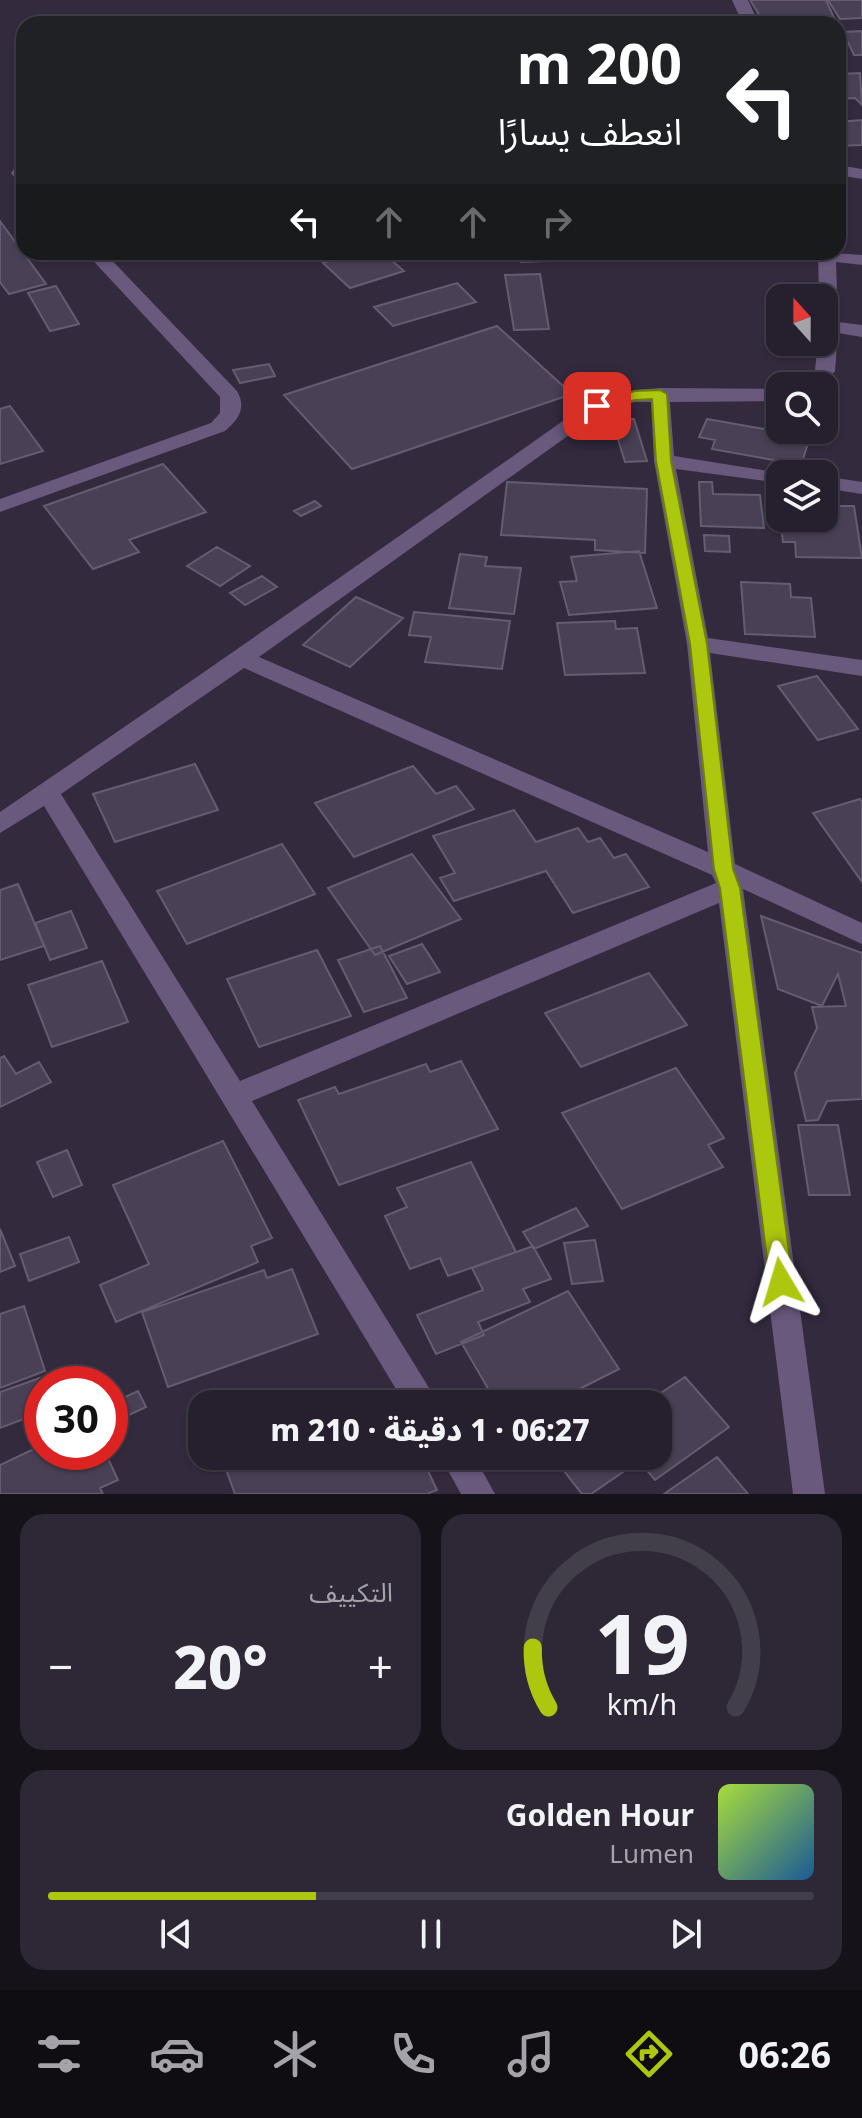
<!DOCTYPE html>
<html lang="ar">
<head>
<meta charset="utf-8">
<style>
	:root { --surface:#26202e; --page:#2e2836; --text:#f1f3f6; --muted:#a4a3aa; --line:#423e4a; --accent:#adc60e }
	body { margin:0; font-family:"Noto Sans","Noto Sans Arabic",sans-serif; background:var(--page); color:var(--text); direction:rtl; height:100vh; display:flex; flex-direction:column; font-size:30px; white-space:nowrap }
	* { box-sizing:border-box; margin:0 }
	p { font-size:26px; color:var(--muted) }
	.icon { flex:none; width:44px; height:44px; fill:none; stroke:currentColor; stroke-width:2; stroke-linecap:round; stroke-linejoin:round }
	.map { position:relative; height:1494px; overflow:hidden; direction:ltr }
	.panel { display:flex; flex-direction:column; gap:20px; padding:20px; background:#151219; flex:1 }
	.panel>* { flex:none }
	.banner { position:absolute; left:16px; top:16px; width:830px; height:244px; border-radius:24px; box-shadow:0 2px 6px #0004,0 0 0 2px var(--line); direction:rtl; background:#202124; color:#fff; overflow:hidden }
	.needle { width:52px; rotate:339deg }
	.fabs { position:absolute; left:766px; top:284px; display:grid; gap:16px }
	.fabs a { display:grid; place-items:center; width:72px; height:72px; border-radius:16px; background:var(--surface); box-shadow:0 2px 6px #0004,0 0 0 2px var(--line); font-size:40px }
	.speed { position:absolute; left:24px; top:1366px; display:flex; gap:16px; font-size:40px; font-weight:700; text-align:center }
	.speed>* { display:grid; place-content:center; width:104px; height:104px; border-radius:50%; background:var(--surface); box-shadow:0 2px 6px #0004,0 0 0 2px var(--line); line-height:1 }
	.speed .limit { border:12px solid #d22; background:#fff; color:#111 }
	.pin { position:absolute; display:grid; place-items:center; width:68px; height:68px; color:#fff; margin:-34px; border-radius:16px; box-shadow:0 4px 12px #0006 }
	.me { position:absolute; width:88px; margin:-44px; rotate:353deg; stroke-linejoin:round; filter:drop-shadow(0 0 6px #0008) }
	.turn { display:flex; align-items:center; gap:28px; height:168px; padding:0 32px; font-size:36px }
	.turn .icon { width:104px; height:104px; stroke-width:2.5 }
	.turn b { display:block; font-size:56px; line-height:68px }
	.lanes { display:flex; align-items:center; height:76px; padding:0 32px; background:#0003; justify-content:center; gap:40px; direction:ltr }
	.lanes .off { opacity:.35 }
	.big { font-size:60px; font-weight:800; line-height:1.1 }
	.panel .widget { flex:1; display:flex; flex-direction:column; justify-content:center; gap:12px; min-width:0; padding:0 28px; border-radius:24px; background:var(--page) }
	.panel .dial { align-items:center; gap:0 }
	.dial svg { height:208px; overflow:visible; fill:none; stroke:var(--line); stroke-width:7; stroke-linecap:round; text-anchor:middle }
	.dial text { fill:var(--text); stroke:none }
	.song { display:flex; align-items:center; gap:24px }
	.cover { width:96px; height:96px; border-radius:12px; background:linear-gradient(135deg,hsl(80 70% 55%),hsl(210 70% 35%)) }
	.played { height:8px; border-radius:4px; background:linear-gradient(90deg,var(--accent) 35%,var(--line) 35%) }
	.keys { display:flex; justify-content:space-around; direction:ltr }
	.heat { display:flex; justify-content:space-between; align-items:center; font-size:44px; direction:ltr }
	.panel .tiles { flex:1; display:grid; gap:20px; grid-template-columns:1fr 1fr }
	.widget:last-child { grid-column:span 2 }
	.trip { position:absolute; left:188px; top:1390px; width:484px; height:80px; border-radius:24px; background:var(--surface); box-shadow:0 2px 6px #0004,0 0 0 2px var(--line); font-weight:800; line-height:80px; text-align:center; direction:rtl }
	.tabs { display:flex; height:128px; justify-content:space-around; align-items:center; background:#0f0d12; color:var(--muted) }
	.tabs .icon { width:56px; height:56px }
	.tabs .current { color:var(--accent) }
	.tabs b { font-size:36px; color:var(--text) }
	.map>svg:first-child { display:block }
	.building { fill:#494055; stroke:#655c72; stroke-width:2 }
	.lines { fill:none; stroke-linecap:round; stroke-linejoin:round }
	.minor { fill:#69597d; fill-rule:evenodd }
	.route { fill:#adc60e; stroke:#708109; stroke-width:2 }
</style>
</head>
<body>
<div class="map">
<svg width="862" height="1494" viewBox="0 0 862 1494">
	<rect width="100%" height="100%" fill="#332a3e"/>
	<!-- building -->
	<path class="building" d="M750 0H826L835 20 765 24Z
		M828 0H862V18L840 19Z
		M862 31V55H854L843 32Z
		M860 73 862 105 855 98 840 99 838 74Z
		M862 120V145L838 146V122Z
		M0 221 46 284 9 294 0 282Z
		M357 252H382L404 271 350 288 323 263Z
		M519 252H545L547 261 521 262Z
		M540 274 549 329 514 330 505 275Z
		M457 283 476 302 393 326 374 307Z
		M56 286 79 324 50 331 28 293Z
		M497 326 572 394 352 469 284 395Z
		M269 364 275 376 240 383 233 370Z
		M10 406 43 451 0 464V409Z
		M634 419 647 461 625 462 612 420Z
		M707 419 810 437 801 465 712 449 715 440 699 437Z
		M163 464 206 512 129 540 139 552 93 569 44 506Z
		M507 482 647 489 645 553 595 550V540L501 535Z
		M699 482H712L713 494 760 495 764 528 701 526Z
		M776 494H780V518H824V506H854L862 558 796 557 795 542H783Z
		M315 501 321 506 301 516 294 511Z
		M704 535 729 536 730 552 705 551Z
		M217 547 250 566 220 586 187 566Z
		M639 551 657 608 569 615 560 582 577 581 571 557Z
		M460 554 487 557 485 566 521 568 514 614 449 608Z
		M262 576 277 587 245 605 230 593Z
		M741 582 790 584 791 597 811 598 815 637 745 634Z
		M356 597 403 618 350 667 303 645Z
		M414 612 510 621 502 669 425 662 431 637 409 635Z
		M615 621 616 629 637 628 645 673 565 675 557 623Z
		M817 676 858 729 818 740 778 686Z
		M195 764 218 810 115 842 93 794Z
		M413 766 436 794 456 786 474 809 354 857 315 803Z
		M860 799 862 802V882L813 813Z
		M514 810 536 842 578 828 588 842 600 838 614 858 626 854 649 887 573 913 546 871 454 901 440 878 455 873 433 836Z
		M282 844 315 894 187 944 157 891Z
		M412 854 461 919 375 955 328 888Z
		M18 884 44 946 0 960V890Z
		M71 911 87 948 50 960 35 923Z
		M761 916 862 953V1099L827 1101 818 1120 806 1121 795 1073 817 1028 812 1007 846 1006 838 974 822 1006 778 989Z
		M422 944 440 972 407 984 389 956Z
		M380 946 407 998 364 1012 338 960Z
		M317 950 351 1016 259 1047 227 979Z
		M102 961 128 1022 52 1047 28 985Z
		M649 973 687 1025 581 1067 545 1013Z
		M4 1056 16 1074 39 1062 51 1082 0 1107V1058Z
		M461 1061 498 1129 339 1185 298 1100 335 1087 339 1094 426 1064 430 1072Z
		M676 1068 724 1138 708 1145 723 1167 622 1209 562 1113Z
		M798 1125H838L850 1195H809Z
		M223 1141 272 1238 251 1246 258 1262 116 1322 100 1285 149 1264 113 1185Z
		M67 1150 82 1185 53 1197 37 1162Z
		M471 1162 516 1252 448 1276 440 1258 410 1269 385 1216 407 1207 397 1188Z
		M576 1208 588 1226 534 1249 523 1232Z
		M0 1229 15 1266 0 1272Z
		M69 1237 79 1262 29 1281 20 1254Z
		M595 1240 603 1281 572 1284 564 1243Z
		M533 1246 551 1279 523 1289 530 1302 478 1322 484 1335 436 1354 417 1315 483 1290 472 1268Z
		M292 1269 318 1334 168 1387 142 1312 264 1270 267 1278Z
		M568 1291 619 1369 550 1404H497L461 1342Z
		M24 1306 45 1371 0 1388V1314Z
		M685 1377 729 1427 655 1480 639 1461 591 1494H582L557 1462 567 1456H658V1404H644Z
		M40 1378 42 1412 0 1428V1392Z
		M138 1391 146 1407 110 1424V1404Z
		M339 1392 345 1404H311Z
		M42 1445V1452H105L118 1480 100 1488 103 1494H0V1465Z
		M221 1456H368L374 1469 407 1456H421L437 1490 427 1494H235Z
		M717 1457 748 1494H664Z"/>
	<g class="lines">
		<!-- minor -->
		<path class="minor" d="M732 0H748L759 24H743Z
			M838 165 862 169V179L838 175Z
			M14 169H24V183L18 182 11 173Z
			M85 252H104L237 391C247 408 238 420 225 431L0 512V499L211 423 220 413V397Z
			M818 252 862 255V265L836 262 838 322 862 325V337L838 333 835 371 823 386H802L815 370 818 342H824V298H819Z
			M660 388 780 389V401L670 402 674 456 788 474H780V483L676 469 708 638 862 660V676L710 653 735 864 862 923V944L743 889 825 1494H793L719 903 252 1101 439 1404H405L44 806 0 833V812C197 678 394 540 590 402L635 390ZM635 402H651L654 461 687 644 708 852 259 657 604 410ZM244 668 712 875 716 883 240 1081 61 794Z
			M824 476 862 482V494L824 488Z
			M440 1456H474L495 1494H461Z"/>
	</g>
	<!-- route -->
	<path class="route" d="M660 390 667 394 671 461 707 644 733 869 740 888 793 1282 789 1289 781 1292 773 1289 770 1282 720 888 714 869 690 644 656 461 652 399 635 400 597 410 590 406 635 391Z"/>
</svg>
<div class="fabs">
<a><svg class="needle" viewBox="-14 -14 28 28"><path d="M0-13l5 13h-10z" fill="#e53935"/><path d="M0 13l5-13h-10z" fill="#a4a3aa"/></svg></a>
<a><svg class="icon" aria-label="search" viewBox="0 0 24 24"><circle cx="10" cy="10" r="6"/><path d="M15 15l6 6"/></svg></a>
<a><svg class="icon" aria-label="layers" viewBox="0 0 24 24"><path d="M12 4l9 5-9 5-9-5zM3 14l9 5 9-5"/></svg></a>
</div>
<div class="speed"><div class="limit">30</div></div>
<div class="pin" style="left:597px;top:406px;background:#d93025"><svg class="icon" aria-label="arrive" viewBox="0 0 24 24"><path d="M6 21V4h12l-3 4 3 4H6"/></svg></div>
<svg class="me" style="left:781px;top:1282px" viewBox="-20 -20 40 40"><path d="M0-17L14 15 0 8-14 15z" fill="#adc60e" stroke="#fff" stroke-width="4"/></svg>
<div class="trip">06:27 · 1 دقيقة · 210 m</div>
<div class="banner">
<div class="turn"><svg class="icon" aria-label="left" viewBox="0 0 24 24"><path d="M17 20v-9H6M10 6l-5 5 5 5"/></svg><div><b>200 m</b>انعطف يسارًا</div></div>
<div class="lanes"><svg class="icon" aria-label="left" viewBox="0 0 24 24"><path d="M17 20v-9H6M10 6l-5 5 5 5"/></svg><svg class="icon off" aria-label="ahead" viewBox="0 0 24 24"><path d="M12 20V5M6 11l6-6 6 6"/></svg><svg class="icon off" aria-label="ahead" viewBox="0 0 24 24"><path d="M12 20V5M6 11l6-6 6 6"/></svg><svg class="icon off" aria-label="right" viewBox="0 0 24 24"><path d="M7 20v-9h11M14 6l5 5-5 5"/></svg></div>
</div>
</div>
<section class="panel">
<div class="tiles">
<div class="widget dial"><svg viewBox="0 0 100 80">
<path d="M14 69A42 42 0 1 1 86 69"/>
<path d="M14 69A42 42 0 0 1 8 46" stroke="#adc60e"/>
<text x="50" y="56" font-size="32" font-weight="700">19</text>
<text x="50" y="72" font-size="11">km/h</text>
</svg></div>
<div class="widget"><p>التكييف</p>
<div class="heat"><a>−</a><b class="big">20°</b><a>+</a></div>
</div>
<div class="widget">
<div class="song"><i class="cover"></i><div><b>Golden Hour</b><p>Lumen</p></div></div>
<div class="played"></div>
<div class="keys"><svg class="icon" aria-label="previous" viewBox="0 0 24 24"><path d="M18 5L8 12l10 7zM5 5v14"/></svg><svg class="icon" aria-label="pause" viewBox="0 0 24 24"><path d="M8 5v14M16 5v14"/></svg><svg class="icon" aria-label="next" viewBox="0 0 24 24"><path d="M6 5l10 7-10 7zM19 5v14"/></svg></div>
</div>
</div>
</section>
<nav class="tabs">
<b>06:26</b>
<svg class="icon current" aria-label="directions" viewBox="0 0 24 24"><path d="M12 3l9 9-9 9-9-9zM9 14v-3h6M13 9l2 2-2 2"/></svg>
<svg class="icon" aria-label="music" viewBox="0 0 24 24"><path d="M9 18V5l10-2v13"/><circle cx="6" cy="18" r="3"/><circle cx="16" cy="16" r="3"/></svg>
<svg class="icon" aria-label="phone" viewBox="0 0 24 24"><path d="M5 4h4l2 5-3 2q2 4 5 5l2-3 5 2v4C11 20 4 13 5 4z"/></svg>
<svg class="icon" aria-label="climate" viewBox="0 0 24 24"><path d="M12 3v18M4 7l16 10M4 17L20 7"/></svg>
<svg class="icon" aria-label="car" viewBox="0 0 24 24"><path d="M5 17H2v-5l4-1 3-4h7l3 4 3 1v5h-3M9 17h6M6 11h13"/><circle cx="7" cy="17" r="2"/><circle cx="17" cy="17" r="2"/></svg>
<svg class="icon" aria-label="filters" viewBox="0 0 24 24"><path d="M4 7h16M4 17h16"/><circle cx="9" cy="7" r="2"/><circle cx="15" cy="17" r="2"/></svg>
</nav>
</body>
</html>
